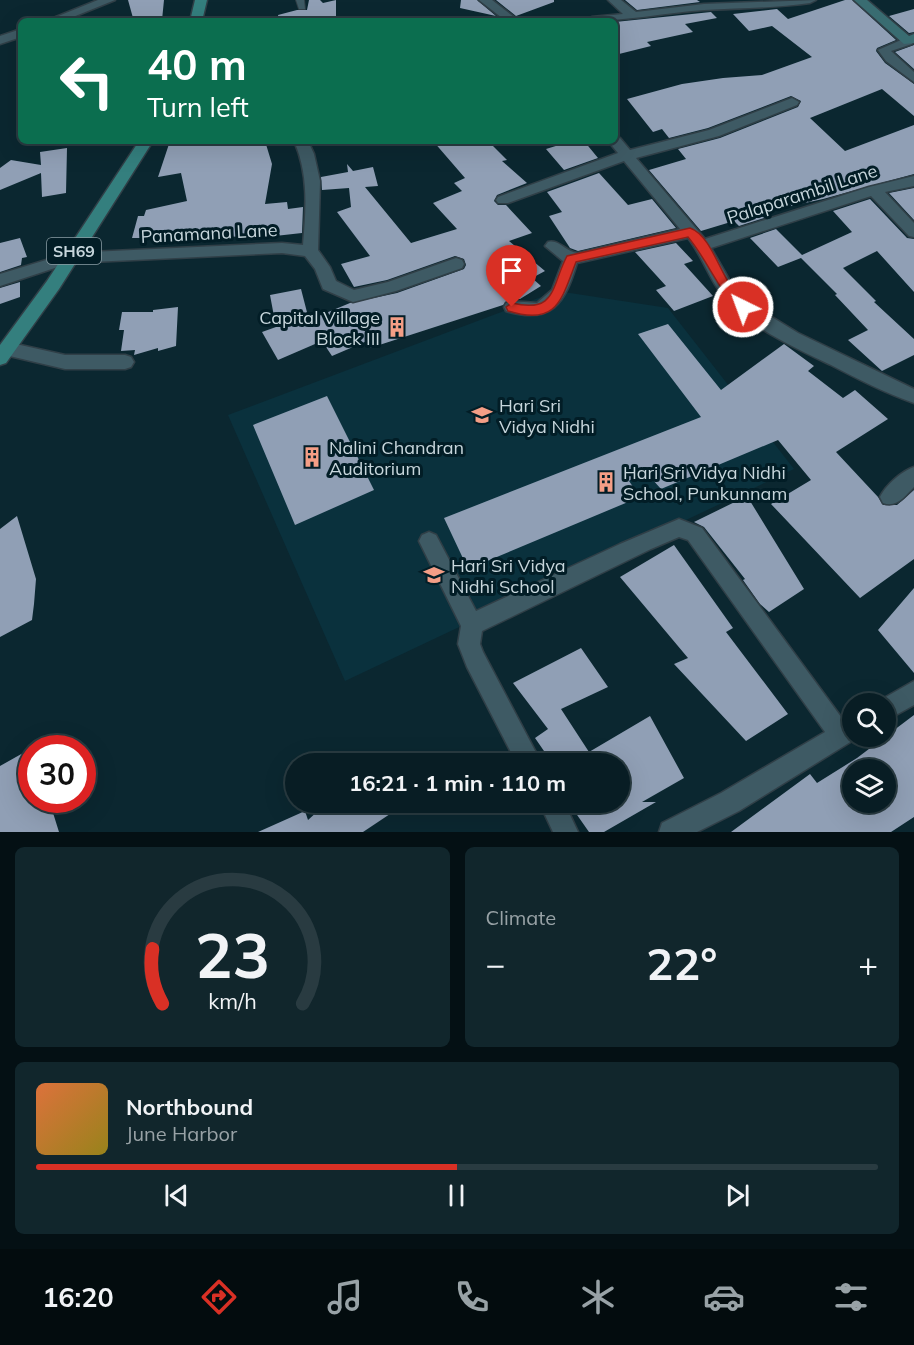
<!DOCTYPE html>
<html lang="en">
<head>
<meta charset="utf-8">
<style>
	:root { --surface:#081d24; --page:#11262c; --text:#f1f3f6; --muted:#98a2a6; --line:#293b41; --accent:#d93025 }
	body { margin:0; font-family:Mulish,sans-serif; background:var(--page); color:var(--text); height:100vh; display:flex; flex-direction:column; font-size:22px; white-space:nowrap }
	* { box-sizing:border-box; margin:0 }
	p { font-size:20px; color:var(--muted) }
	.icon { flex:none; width:33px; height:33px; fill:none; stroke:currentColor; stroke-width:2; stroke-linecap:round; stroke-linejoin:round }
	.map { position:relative; height:832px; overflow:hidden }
	.sheet { display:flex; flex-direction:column; gap:15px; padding:15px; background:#041014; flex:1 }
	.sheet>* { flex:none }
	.guide { position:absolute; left:18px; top:18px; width:600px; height:126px; border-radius:9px; box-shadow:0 6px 24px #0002,0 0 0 2px var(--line); background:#0b6e4f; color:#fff; overflow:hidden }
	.buttons { position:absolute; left:842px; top:693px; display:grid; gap:12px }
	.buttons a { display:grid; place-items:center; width:54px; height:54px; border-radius:50%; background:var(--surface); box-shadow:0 6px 24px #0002,0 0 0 2px var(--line); font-size:30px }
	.speed { position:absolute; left:18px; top:735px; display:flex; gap:12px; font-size:30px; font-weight:700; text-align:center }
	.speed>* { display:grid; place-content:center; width:78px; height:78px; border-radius:50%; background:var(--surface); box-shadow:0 6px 24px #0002,0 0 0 2px var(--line); line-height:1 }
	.speed .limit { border:9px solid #d22; background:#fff; color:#111 }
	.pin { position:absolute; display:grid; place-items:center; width:51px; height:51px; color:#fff; margin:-62px -26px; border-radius:50% 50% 50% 0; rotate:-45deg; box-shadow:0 0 6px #0007 }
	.pin .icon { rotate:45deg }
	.me { position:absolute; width:66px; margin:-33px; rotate:318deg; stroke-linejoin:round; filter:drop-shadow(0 0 4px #0008) }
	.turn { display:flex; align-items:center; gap:21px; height:126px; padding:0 30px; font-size:27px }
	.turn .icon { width:78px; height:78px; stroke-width:2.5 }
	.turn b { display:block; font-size:42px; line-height:51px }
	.big { font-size:45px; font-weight:700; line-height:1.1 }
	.sheet .card { flex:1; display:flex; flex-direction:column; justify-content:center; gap:9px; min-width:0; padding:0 21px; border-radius:9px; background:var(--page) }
	.sheet .dial { align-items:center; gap:0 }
	.dial svg { height:156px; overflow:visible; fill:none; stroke:var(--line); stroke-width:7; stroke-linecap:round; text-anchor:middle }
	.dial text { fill:var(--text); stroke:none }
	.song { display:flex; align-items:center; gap:18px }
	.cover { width:72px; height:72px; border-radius:9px; background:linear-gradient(135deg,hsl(20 70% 55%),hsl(50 70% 35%)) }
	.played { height:6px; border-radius:3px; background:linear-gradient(90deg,var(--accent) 50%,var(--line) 50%) }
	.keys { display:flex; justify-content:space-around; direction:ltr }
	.heat { display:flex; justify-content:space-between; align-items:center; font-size:33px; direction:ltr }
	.sheet .tiles { flex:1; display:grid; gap:15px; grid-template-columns:1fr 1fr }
	.card:last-child { grid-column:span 2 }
	.trip { position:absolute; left:285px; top:753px; width:345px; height:60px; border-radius:30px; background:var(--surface); box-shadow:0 6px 24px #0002,0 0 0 2px var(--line); font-weight:700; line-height:60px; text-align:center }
	.menu { display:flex; height:96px; justify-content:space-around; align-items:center; background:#030c0e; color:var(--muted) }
	.menu .icon { width:42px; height:42px }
	.menu .active { color:var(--accent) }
	.menu b { font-size:27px; color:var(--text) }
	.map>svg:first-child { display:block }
	.built { fill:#0a313d }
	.building { fill:#909fb5; fill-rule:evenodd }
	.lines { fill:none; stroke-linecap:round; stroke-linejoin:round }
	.lane-casing { stroke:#303f47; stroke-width:2 }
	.street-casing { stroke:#303f47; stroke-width:3 }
	.secondary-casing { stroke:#303f47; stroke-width:3 }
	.primary-casing { stroke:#303f47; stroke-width:3 }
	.lane { fill:#3e5a64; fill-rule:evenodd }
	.street { fill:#3e5a64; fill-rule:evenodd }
	.secondary { fill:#396c71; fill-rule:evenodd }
	.primary { fill:#347f7e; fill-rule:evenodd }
	.route { fill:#d93025; stroke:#8d1f18; stroke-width:1.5 }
	.labels { text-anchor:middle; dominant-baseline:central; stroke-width:6; stroke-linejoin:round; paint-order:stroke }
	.shield { fill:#021d26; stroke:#8c9ea5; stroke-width:1.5 }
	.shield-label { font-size:16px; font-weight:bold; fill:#c7d6dc }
	.street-label { font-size:18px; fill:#c7d6dc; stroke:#021d26 }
	.poi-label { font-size:18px; fill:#c7d6dc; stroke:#021d26; text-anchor:start }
</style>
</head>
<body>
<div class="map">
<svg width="914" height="832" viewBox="0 0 914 832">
	<rect width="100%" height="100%" fill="#0b2730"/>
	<!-- built -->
	<path class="built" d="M557 291 668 308 794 469 345 681 228 415Z"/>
	<!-- building -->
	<path class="building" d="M128 0H164L162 20 133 18Z
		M309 0H320L323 3 336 0V16L340 21H279L278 15 297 10H307Z
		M461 0H477L496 16 460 8Z
		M496 0H554V2L516 16Z
		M625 0H697L700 2 637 10Z
		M845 0H852L896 40 877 48 876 51 885 63 914 84V116L882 89 810 118 845 151 914 125V174L823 199 760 213 764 218 739 226 734 221 701 231 649 170 686 159 678 149 720 138 798 107 801 101 791 96 708 128 669 138 662 129 653 132 627 99 682 84 723 78 762 75 812 57 772 26 749 31 733 14 777 9 788 19Z
		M914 9V32L909 33 889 16Z
		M711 12 717 18 685 24 693 32 647 42 651 46 615 55V22Z
		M914 45V69L895 52Z
		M170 141H265L272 164 265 204 287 202 288 209 303 207 302 233 275 236 212 237 211 241 152 242 153 238H132L138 216H144L146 210 187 201 181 173 158 177Z
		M433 141H488L507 160 502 161 527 183 497 195 494 201 498 205H506L532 233 509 241 545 271 532 278 541 286 520 299H511L503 305 370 348 367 341 332 356 322 341 278 360 262 332 276 327 270 295 301 289 309 320 350 303 397 293 464 269 466 265 464 259 455 256 387 280 354 287 341 264 370 256 337 212 351 207 349 188 322 190 321 177 348 172 347 164 353 171 373 167 378 186 365 187 411 243 457 229 433 203 462 191 454 183 465 178Z
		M572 141H584L598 158 564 170 546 149Z
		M67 148 66 193 42 197 41 173 0 190V168L11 160 41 165 40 152Z
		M599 173 628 205 652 199 676 228 578 251 570 248 549 216 562 212 547 192Z
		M914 188V220L889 193Z
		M870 199 907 238 914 239V292L877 251 843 268 876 301 874 302 914 339V355L882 371 848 340 868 330 835 295 837 294 801 258 778 267 750 238 776 229 802 255 852 232 833 211Z
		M20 238 27 257 22 258 21 265 0 272V243Z
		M676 243 693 261 684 264 713 296 674 311 656 290 666 286 635 252Z
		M20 282V297L0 304V288Z
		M178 307 176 346 158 351V348L134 355 135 350 121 351 124 330H119L122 312H153V310Z
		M668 324 721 390 784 344 814 366 808 371 843 398 855 390 888 419 836 452 878 497 883 505H897L914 490V559L860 598 771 504 811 480 778 440 661 489 643 469 629 481 640 497 468 569 444 518 701 417 638 334Z
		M327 396 374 490 295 525 253 425Z
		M747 496 804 589 769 612 760 604 743 580 745 579 704 527 694 522Z
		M17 516 36 579 34 604 32 620 0 637V529Z
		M674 545 733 628 726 632 788 714 746 741 674 664 688 658 620 577Z
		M914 588V673L878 630Z
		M581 648 608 687 561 709 589 752 650 716 684 778 642 802H656L604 832H589L568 802H620V764H553L535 738 548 729 513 683Z
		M914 715V817L891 832H731L810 774 817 783 857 758ZM852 770H885V802H852Z
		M32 748V800H49L59 832H0V766Z
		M328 802H408L363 832H258L305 811 308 820Z"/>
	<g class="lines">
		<!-- lane casing -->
		<g class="lane-casing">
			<path id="lane" d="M296 0H304L305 9H299Z"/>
		</g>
		<!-- street casing -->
		<g class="street-casing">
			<path id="street" d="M98 0H115L63 21H46Z
				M479 0H492L519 21H506Z
				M608 0H621L636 12 704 4 816 0 810 3C775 8 740 8 704 10 664 13 626 21 586 21L592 17 623 14Z
				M21 29V37L0 44V36Z
				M908 37 914 41 912 44 891 51 914 72V82L886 61 878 50Z
				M792 98 799 102 797 105 719 136 636 158 705 239 869 187 914 176V186L885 192 914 223V237L909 236 871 196 711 248 733 286 749 303 798 333 914 389V403C885 393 858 379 831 365 794 347 750 328 723 296 709 279 702 255 688 238L577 263C565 303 552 325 506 311L504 307 506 303 512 301 537 303 552 290 563 261 545 246 548 242C560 239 565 252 578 253L680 229 624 161 508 203H498L496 200 498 197 618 153 608 141H615V137L620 138 630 150 709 130Z
				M294 141H308L314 154 320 181 318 250 330 267 336 281 354 290 388 282 456 258 462 260 464 264 462 268 396 291 353 302 323 289 315 269 305 256 282 253 70 263 0 286V274L69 253 282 243 303 245C306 209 309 175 294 141Z
				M7 342 65 355H125L131 357 134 362 131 367 125 369H65L1 354 0 346Z
				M914 467V487C905 496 897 508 883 503L880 497C886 485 902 471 914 467Z
				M679 519 702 528 844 721 852 718V736H860L739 811 697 832H659L662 823 721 793 825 732 688 540 679 537 651 549 482 631 480 644 483 652 542 764H517L467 667 458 644 461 626 419 541 422 535 429 532 436 535 476 611 620 544Z
				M914 681V705L885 721V704L877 702Z
				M539 802H564L578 832H553Z"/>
		</g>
		<!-- secondary casing -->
		<g class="secondary-casing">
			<path id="secondary" d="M854 0H867L909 36 914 34V43L904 44Z"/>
		</g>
		<!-- primary casing -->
		<g class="primary-casing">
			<path id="primary" d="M195 0H207L202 21H190Z
				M139 141H153L59 289 6 363 0 365V345L47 281Z"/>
		</g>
		<!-- lane -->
		<use href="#lane" class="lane"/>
		<!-- street -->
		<use href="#street" class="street"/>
		<!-- secondary -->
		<use href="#secondary" class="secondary"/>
		<!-- primary -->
		<use href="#primary" class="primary"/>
	</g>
	<!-- route -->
	<path class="route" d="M690 228C710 235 719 270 731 286 735 292 742 298 747 303L749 307 747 310H738C716 286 708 261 688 237L576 262C561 301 557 326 508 311L506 307 512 303C557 314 551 286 567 256Z"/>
	<!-- icons -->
	<defs>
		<g id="building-bare" transform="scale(1.62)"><path d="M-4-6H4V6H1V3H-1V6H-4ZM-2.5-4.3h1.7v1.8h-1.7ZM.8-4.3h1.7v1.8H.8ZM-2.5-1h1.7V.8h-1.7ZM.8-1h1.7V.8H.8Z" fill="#f49e86" stroke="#021d26" stroke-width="2.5" paint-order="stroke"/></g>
		<g id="school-bare" transform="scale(1.62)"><path d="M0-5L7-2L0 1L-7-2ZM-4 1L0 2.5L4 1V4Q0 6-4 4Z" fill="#f49e86" stroke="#021d26" stroke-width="2.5" paint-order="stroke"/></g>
	</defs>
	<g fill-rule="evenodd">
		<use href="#building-bare" x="397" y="327"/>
		<use href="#school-bare" x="482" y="415"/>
		<use href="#building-bare" x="312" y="457"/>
		<use href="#building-bare" x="606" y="482"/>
		<use href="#school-bare" x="434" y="575"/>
	</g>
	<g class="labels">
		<!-- shield labels -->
		<rect class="shield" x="47" y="238" width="54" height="26" rx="4.5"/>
		<g class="shield-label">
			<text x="74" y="251">SH69</text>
		</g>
		<!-- street labels -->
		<g class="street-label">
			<text transform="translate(802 194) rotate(-18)">Palaparambil Lane</text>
			<text transform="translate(209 233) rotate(-3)">Panamana Lane</text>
		</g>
		<!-- poi labels -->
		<g class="poi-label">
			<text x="380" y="317" text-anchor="end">Capital Village<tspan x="380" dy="21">Block III</tspan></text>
			<text x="499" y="405">Hari Sri<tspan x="499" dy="21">Vidya Nidhi</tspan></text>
			<text x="329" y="447">Nalini Chandran<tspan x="329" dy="21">Auditorium</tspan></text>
			<text x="623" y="472">Hari Sri Vidya Nidhi<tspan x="623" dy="21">School, Punkunnam</tspan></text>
			<text x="451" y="565">Hari Sri Vidya<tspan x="451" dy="21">Nidhi School</tspan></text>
		</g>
	</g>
</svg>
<div class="buttons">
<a><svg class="icon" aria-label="search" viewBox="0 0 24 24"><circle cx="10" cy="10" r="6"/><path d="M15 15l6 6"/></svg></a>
<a><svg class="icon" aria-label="layers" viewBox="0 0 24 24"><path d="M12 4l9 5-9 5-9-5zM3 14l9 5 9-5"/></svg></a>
</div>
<div class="speed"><div class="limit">30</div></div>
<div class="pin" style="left:512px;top:307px;background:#d93025"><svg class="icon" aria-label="arrive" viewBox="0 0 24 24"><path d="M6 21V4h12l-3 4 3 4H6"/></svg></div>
<svg class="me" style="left:743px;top:307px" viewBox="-20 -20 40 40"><circle r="17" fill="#d93025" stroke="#fff" stroke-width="3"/><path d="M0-11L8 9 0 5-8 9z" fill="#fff"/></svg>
<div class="trip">16:21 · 1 min · 110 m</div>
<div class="guide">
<div class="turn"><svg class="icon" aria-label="left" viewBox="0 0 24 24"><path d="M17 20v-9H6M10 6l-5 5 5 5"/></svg><div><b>40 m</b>Turn left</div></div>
</div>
</div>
<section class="sheet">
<div class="tiles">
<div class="card dial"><svg viewBox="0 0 100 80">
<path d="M14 69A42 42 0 1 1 86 69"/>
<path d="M14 69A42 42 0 0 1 9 41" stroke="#d93025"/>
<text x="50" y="56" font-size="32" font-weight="700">23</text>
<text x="50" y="72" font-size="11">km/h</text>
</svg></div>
<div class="card"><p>Climate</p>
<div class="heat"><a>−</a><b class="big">22°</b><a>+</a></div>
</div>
<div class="card">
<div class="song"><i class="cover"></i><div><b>Northbound</b><p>June Harbor</p></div></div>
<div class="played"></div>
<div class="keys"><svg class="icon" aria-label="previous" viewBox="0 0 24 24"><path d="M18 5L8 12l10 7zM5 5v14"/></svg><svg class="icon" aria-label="pause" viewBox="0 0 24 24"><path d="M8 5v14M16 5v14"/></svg><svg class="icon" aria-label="next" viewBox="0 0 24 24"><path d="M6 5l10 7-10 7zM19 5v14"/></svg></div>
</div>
</div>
</section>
<nav class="menu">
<b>16:20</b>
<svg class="icon active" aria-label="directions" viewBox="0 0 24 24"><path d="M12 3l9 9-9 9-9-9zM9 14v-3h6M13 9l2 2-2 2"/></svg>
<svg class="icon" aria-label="music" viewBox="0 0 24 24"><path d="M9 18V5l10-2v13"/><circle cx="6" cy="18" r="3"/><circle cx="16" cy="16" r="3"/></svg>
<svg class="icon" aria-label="phone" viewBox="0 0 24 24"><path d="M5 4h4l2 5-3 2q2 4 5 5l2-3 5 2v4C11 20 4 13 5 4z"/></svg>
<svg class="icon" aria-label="climate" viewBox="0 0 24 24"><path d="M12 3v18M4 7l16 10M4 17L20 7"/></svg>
<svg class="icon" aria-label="car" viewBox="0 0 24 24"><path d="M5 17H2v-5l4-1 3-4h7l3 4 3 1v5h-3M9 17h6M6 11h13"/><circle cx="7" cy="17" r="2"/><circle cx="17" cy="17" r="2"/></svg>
<svg class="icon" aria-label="filters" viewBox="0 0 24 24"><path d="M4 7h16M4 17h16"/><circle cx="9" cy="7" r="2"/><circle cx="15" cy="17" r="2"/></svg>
</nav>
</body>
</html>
